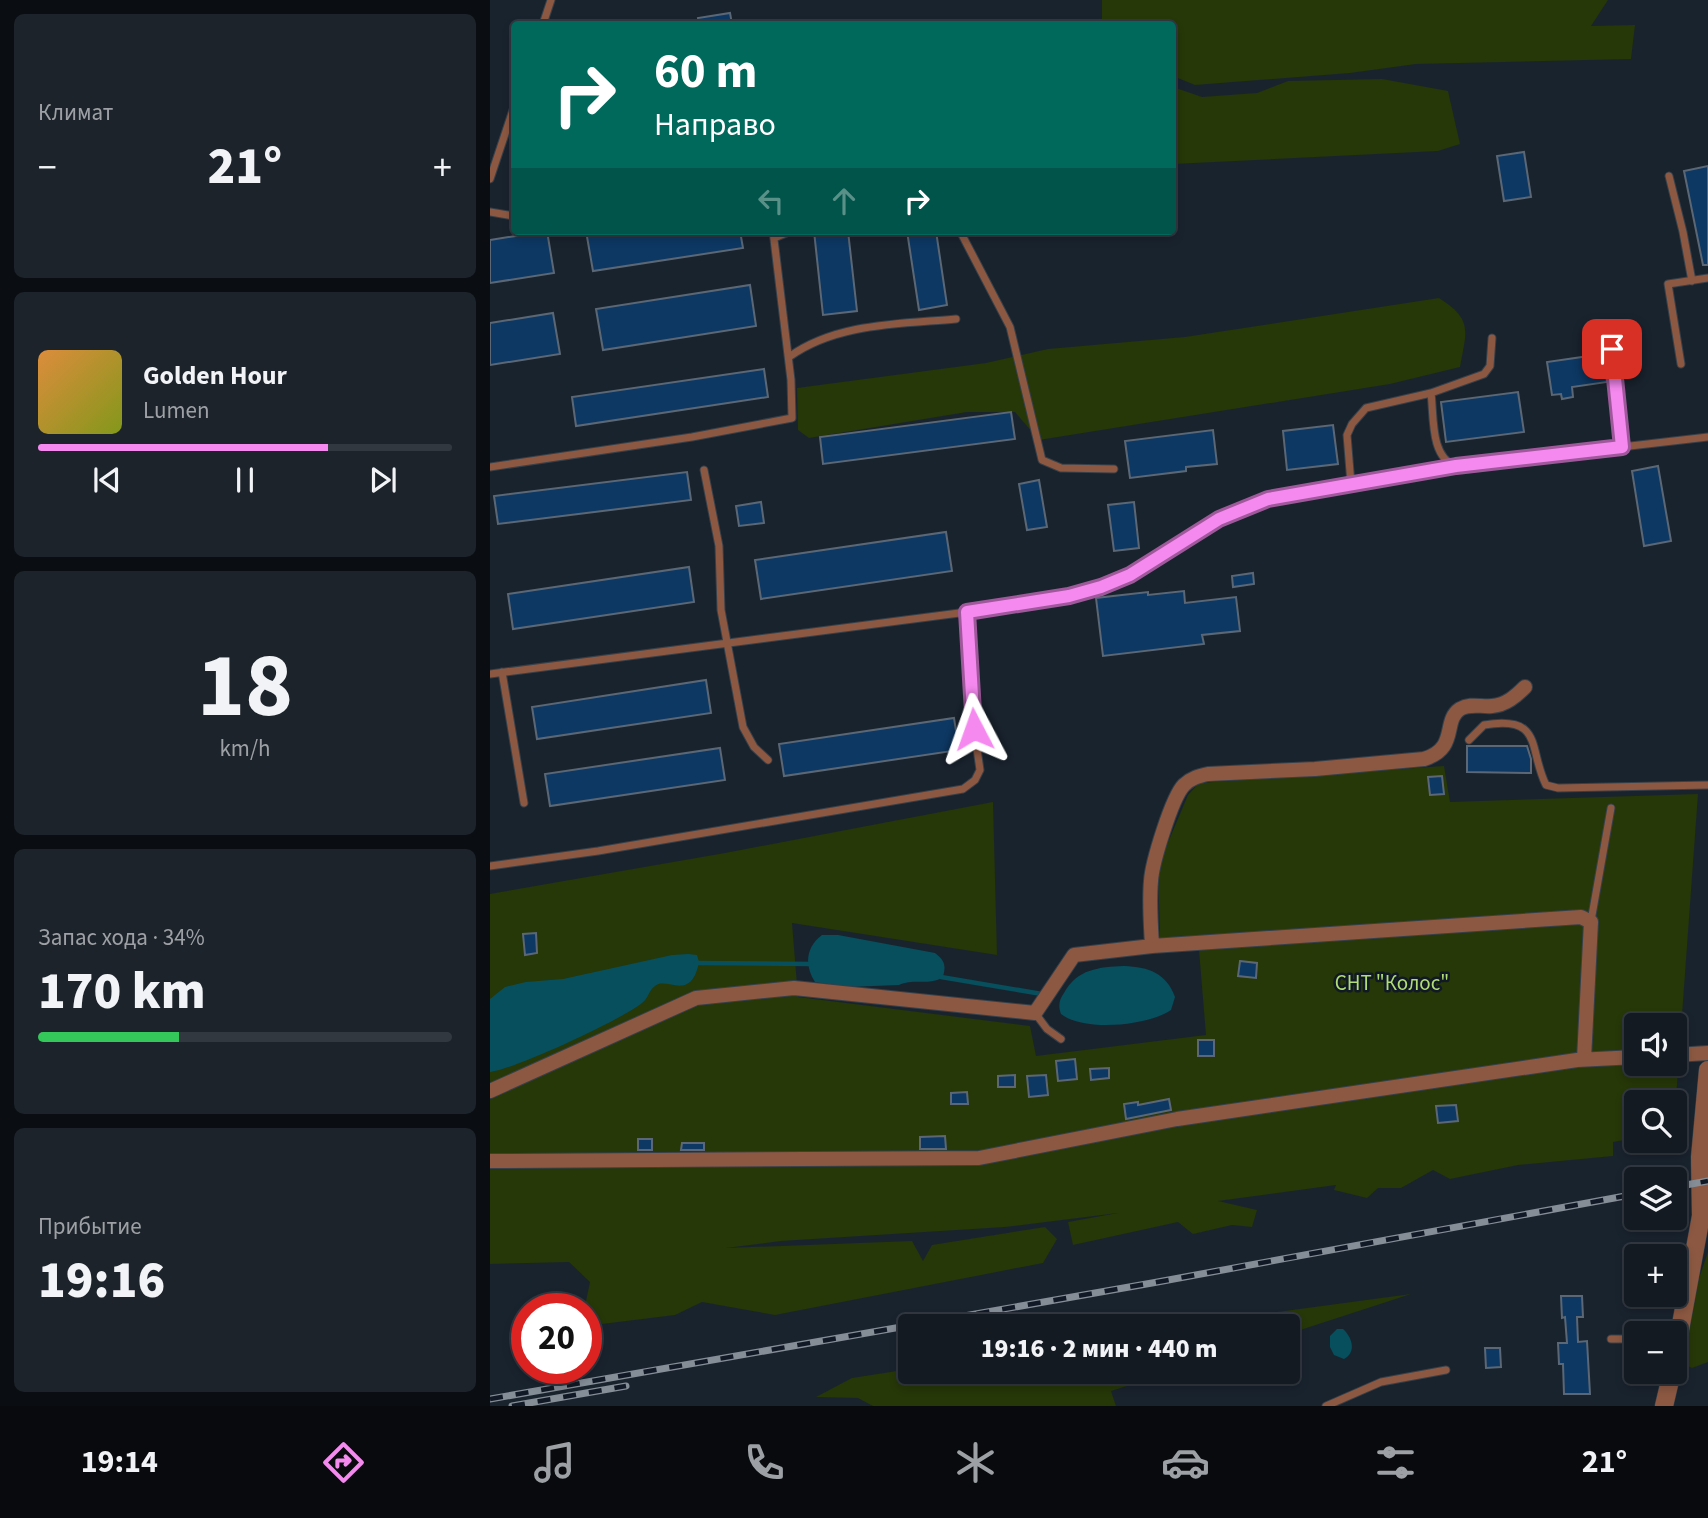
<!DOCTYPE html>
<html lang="ru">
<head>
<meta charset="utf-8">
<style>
	:root { --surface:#131a22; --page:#1c232a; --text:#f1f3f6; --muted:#9da1a5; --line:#323840; --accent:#f589ef }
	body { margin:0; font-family:"Source Sans 3",sans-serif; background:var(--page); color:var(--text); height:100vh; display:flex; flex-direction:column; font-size:26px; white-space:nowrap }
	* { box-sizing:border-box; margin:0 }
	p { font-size:23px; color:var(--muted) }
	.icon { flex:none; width:38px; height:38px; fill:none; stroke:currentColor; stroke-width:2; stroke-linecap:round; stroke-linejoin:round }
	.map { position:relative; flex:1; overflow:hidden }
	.drawer { display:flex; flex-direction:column; gap:14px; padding:14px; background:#0a0e13; width:490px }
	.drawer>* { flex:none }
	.top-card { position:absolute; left:21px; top:21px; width:665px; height:214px; border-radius:7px; box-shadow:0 4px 10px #0003,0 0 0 2px var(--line); background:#00695c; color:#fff; overflow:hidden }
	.fabs { position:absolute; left:1134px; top:1013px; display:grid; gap:14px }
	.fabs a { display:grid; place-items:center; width:63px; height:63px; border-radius:7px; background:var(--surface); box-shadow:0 4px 10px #0003,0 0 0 2px var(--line); font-size:35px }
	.speed { position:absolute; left:21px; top:1293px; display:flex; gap:14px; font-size:35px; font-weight:700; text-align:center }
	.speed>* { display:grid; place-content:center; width:91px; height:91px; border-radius:50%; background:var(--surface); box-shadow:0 4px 10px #0003,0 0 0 2px var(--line); line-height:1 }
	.speed .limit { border:10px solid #d22; background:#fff; color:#111 }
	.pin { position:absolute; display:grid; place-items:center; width:60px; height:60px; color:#fff; margin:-30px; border-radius:14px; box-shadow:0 4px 10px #0006 }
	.me { position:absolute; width:77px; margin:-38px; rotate:356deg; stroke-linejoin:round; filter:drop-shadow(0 0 5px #0008) }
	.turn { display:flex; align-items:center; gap:24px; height:147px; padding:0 28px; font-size:32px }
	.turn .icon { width:91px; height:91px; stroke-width:2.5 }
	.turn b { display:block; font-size:49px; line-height:60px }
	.lanes { display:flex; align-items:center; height:66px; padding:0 28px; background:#0003; justify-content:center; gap:35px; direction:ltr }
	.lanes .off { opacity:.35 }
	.big { font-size:52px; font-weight:800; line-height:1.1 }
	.drawer .tile { flex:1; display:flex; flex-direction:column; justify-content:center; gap:10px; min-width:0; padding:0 24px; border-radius:10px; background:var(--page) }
	.drawer .dial { align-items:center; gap:0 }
	.dial b { font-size:91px; line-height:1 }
	.song { display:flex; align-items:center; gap:21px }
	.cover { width:84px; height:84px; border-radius:10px; background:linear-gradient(135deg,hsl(30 70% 55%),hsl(70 70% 35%)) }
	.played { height:7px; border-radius:4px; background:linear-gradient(90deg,var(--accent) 70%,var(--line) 70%) }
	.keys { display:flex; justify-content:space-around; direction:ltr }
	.heat { display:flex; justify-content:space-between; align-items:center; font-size:38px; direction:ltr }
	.charge { height:10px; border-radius:5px; background:linear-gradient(90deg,#34c759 34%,var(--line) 0) }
	.trip { position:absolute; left:408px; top:1314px; width:402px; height:70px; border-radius:7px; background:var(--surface); box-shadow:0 4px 10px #0003,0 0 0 2px var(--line); font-weight:800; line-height:70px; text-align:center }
	.tab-bar { display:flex; height:112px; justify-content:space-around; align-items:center; background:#080a0e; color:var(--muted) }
	.tab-bar .icon { width:49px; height:49px }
	.tab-bar .active { color:var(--accent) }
	.tab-bar b { font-size:32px; color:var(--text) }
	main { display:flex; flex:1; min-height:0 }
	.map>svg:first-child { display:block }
	.green { fill:#263708; fill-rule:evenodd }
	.water { fill:#074f5d }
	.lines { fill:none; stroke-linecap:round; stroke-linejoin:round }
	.stream { stroke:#074f5d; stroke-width:4.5 }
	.building { fill:#0d3863; stroke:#5b6774; stroke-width:2 }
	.service-casing { stroke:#36404a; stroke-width:9 }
	.minor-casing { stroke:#36404a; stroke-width:16 }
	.tertiary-casing { stroke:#36404a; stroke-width:19 }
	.service { stroke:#8c5842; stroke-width:7 }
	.minor { stroke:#8c5842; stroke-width:14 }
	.tertiary { stroke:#8c5842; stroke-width:18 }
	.rail-casing { stroke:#858d97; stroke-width:7 }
	.rail { stroke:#101925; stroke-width:4.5; stroke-dasharray:13; stroke-linecap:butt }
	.route-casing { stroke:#9f599b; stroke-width:18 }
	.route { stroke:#f589ef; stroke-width:12 }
	.labels { text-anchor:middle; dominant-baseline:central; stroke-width:5; stroke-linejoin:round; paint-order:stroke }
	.park-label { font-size:21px; fill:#b1dd74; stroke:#101925 }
</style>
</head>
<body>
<main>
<section class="drawer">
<div class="tile"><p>Климат</p>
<div class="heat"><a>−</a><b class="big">21°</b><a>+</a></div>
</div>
<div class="tile">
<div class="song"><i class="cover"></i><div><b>Golden Hour</b><p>Lumen</p></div></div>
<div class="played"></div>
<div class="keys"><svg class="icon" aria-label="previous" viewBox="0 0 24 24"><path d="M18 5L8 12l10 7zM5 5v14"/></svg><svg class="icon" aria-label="pause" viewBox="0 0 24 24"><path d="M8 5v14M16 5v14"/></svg><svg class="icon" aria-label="next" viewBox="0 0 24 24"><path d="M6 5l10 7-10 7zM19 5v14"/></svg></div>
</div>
<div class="tile dial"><b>18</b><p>km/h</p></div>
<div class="tile"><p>Запас хода · 34%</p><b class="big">170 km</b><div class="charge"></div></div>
<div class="tile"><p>Прибытие</p><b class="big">19:16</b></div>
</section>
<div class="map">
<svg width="1218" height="1406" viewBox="0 0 1218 1406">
	<rect width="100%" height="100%" fill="#19232e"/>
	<!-- green -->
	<path class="green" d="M612 0H1118L1101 26 1145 25 1141 59 926 64 860 73 705 85 683 76 682 24H612Z
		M892 79 958 91 970 144 948 151 683 164V87L712 97 767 93 798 81Z
		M949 298C984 320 976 332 970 367L900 384 549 440 525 412H477L319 438 308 430 307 388 496 363 558 349 695 337Z
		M954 766 960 802 1208 794 1185 1112V1102H1146V1138L1123 1142V1156L1028 1165 960 1179 943 1170 911 1188H888L877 1198 844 1190 846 1185 728 1201 767 1210 762 1227 742 1225 703 1234 688 1222 583 1245 578 1222 628 1213 515 1227 291 1241 236 1248 422 1241 433 1261 442 1245 555 1227 567 1239 553 1263 285 1315 212 1302 185 1315 112 1324 95 1306 100 1282 79 1262 0 1264V894L235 853 503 802 507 955 302 923 308 997 540 1026 546 1056 716 1035 708 938 670 940 668 866 698 795 709 783ZM1146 1026H1185V1064H1146Z
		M1218 1252V1362L1202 1368 1192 1363 1206 1287Z
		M921 1294 798 1334V1326H683Z
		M420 1369V1372H681L621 1391 626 1406H383L368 1398 326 1397 362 1378Z"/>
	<!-- water -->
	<path class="water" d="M332 935H348L445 953C455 961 456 965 453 977 440 986 423 978 409 985L358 987 325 982C314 965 316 947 332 935Z
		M198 954 207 955 209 962C201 1003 177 976 165 986 159 990 158 999 152 1003 133 1019 23 1070 0 1072V999L15 987 36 982 73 979 182 955Z
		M634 966C659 967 676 973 685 997L681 1010C658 1026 593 1032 571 1014 568 1006 569 1000 574 993 587 969 609 967 634 966Z
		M847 1329H853C862 1337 867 1352 854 1359L844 1355 840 1347V1336Z"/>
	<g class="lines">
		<!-- stream -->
		<path class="stream" d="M206 963 320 964
			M451 977 552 994"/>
	</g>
	<!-- building -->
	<path class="building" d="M240 13 242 24H209L208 18Z
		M1034 152 1041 197 1014 201 1007 156Z
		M1218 166V265H1213L1194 171Z
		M57 231 64 273 0 283V240Z
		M96 231H250L253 248 103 271Z
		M324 231H358L367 311 333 315Z
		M417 231H446L457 305 429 310Z
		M260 285 266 326 113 350 106 309Z
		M63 313 70 354 0 365V323Z
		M1113 354 1117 382 1082 387 1083 397 1072 399 1071 394 1062 395 1057 362Z
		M274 369 278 397 86 426 82 397Z
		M1028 392 1034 432 956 442 951 402Z
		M521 412 525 439 333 464 330 437Z
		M843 425 848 464 797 470 793 431Z
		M723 430 727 464 696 467V471L640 478 635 441Z
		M1168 466 1181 541 1154 546 1142 471Z
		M197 472 201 500 8 524 4 496Z
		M549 480 557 527 537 530 529 484Z
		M271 502 274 523 249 526 246 506Z
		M644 502 649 548 624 551 618 505Z
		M456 532 462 571 271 599 265 560Z
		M199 567 204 602 23 629 18 594Z
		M763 573 764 584 743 587 742 576Z
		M694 591 695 603 746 597 750 631 712 635 714 644 613 656 606 598 658 592V595Z
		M216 680 221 713 47 739 42 707Z
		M464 718 469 750 294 776 289 744Z
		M977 746H1037L1041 759V773L977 772Z
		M230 748 235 780 60 806 55 774Z
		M952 776 954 794 940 795 938 777Z
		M46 933 47 953 35 955 33 934Z
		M750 961 767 963 766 978 748 976Z
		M708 1040H724V1056H708Z
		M585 1059 587 1079 568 1081 566 1061Z
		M619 1068V1078L601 1080 600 1069Z
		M525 1075V1087H508V1076Z
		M556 1075 558 1095 539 1097 537 1076Z
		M477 1092 478 1104H461V1093Z
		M679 1099 681 1110 636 1119 634 1104 648 1102V1105Z
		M966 1105 968 1121 948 1123 946 1106Z
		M455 1136 456 1149H430V1137Z
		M148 1139H162V1150H148Z
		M192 1143H214V1150H191Z
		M1071 1296H1092L1093 1317H1087L1088 1342 1097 1341 1100 1394H1074L1073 1364H1069L1068 1343H1077L1075 1317 1072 1318Z
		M995 1348H1010L1011 1367 996 1368Z"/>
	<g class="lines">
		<!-- service casing -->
		<g class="service-casing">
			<path id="service" d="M53 24 61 0
				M1179 176 1193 232 1202 281
				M0 179 24 107
				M0 212 24 216
				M470 231 520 327 552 460 571 468 624 469
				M284 238 301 231
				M1122 349 1132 447
				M299 357C346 323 410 324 466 319
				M1191 364 1178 284 1218 278
				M941 393C944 416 940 458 966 466L1218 437
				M0 467 202 437 302 418 301 380 283 231
				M214 470 229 546 231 610 253 727 264 747 278 760
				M861 484 962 467
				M12 672 34 803
				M0 674 477 612 579 596 611 587 641 575 692 541 729 519 778 499 861 484 857 435 862 424 876 408 941 393 994 374 1000 366 1002 338
				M979 740 994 725C1054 715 1038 749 1056 785L1068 788 1218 785
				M0 866 108 851 473 789 485 780 490 770 484 728 477 612
				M1101 921 1121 808
				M545 1013 557 1029 571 1039
				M1121 1339H1146
				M836 1406 891 1382 956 1370"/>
		</g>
		<!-- minor casing -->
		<g class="minor-casing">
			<path id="minor" d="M662 946C661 925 659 903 661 881 662 863 682 797 694 785 701 778 709 776 718 774L825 769 934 759C969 748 952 721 970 709 980 703 991 707 1002 706 1016 705 1026 696 1035 687
				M1185 1055 1218 1053
				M0 1091 206 998 304 988 545 1013 584 955 662 946 1091 917 1101 922 1094 1059
				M0 1161 489 1158 687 1119 1087 1060 1146 1057"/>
		</g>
		<!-- tertiary casing -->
		<g class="tertiary-casing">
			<path id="tertiary" d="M1185 1357 1211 1216 1210 1157 1218 1070
				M1174 1406 1182 1372"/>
		</g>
		<!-- service -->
		<use href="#service" class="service"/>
		<!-- minor -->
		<use href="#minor" class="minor"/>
		<!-- tertiary -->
		<use href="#tertiary" class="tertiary"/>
		<!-- rail casing -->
		<g class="rail-casing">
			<path id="rail" d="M1185 1187 1218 1181
				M0 1399 662 1283 1146 1194
				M22 1406 136 1386"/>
		</g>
		<!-- rail -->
		<use href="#rail" class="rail"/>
	</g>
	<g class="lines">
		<!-- route casing -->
		<g class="route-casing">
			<path id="route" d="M484 729 477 612 579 596 611 587 640 575 729 519 778 499 966 466 1132 447 1122 349"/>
		</g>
		<!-- route -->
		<use href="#route" class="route"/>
	</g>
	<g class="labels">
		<!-- park labels -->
		<g class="park-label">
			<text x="902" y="983">СНТ "Колос"</text>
		</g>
	</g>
</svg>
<div class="fabs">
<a><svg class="icon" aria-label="sound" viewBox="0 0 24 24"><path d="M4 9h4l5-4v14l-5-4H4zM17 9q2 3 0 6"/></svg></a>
<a><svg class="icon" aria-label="search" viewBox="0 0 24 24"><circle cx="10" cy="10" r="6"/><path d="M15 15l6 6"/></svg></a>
<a><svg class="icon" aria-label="layers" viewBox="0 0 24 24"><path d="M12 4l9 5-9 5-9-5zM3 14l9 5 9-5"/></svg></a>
<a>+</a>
<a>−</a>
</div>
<div class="speed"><div class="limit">20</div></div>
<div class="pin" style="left:1122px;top:349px;background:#d93025"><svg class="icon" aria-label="arrive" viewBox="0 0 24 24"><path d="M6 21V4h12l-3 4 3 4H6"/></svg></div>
<svg class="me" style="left:484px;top:729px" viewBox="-20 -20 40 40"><path d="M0-17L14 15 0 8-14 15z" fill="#f589ef" stroke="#fff" stroke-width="4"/></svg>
<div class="trip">19:16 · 2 мин · 440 m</div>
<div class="top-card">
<div class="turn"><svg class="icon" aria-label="right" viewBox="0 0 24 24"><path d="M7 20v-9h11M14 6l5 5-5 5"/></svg><div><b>60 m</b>Направо</div></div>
<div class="lanes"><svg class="icon off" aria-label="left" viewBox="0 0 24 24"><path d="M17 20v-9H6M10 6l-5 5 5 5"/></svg><svg class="icon off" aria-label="ahead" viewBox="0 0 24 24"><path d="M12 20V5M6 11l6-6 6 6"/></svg><svg class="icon" aria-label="right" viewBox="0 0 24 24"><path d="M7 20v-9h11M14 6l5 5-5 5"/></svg></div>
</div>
</div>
</main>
<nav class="tab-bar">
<b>19:14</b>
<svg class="icon active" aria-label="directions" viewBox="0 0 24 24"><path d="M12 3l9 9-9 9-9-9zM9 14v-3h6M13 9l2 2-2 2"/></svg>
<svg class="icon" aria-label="music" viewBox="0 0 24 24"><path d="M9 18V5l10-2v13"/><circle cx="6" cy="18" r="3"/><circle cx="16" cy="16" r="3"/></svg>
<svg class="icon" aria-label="phone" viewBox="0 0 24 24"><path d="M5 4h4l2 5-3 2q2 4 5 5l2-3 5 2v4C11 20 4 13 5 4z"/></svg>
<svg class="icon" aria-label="climate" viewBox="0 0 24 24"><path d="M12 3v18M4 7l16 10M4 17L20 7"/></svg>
<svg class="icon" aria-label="car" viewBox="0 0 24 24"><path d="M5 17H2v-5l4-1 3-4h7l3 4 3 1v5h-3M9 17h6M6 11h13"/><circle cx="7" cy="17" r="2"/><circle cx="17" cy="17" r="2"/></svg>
<svg class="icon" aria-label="filters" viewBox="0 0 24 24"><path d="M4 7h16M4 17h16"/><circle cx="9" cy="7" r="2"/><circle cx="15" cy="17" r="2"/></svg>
<b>21°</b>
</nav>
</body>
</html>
